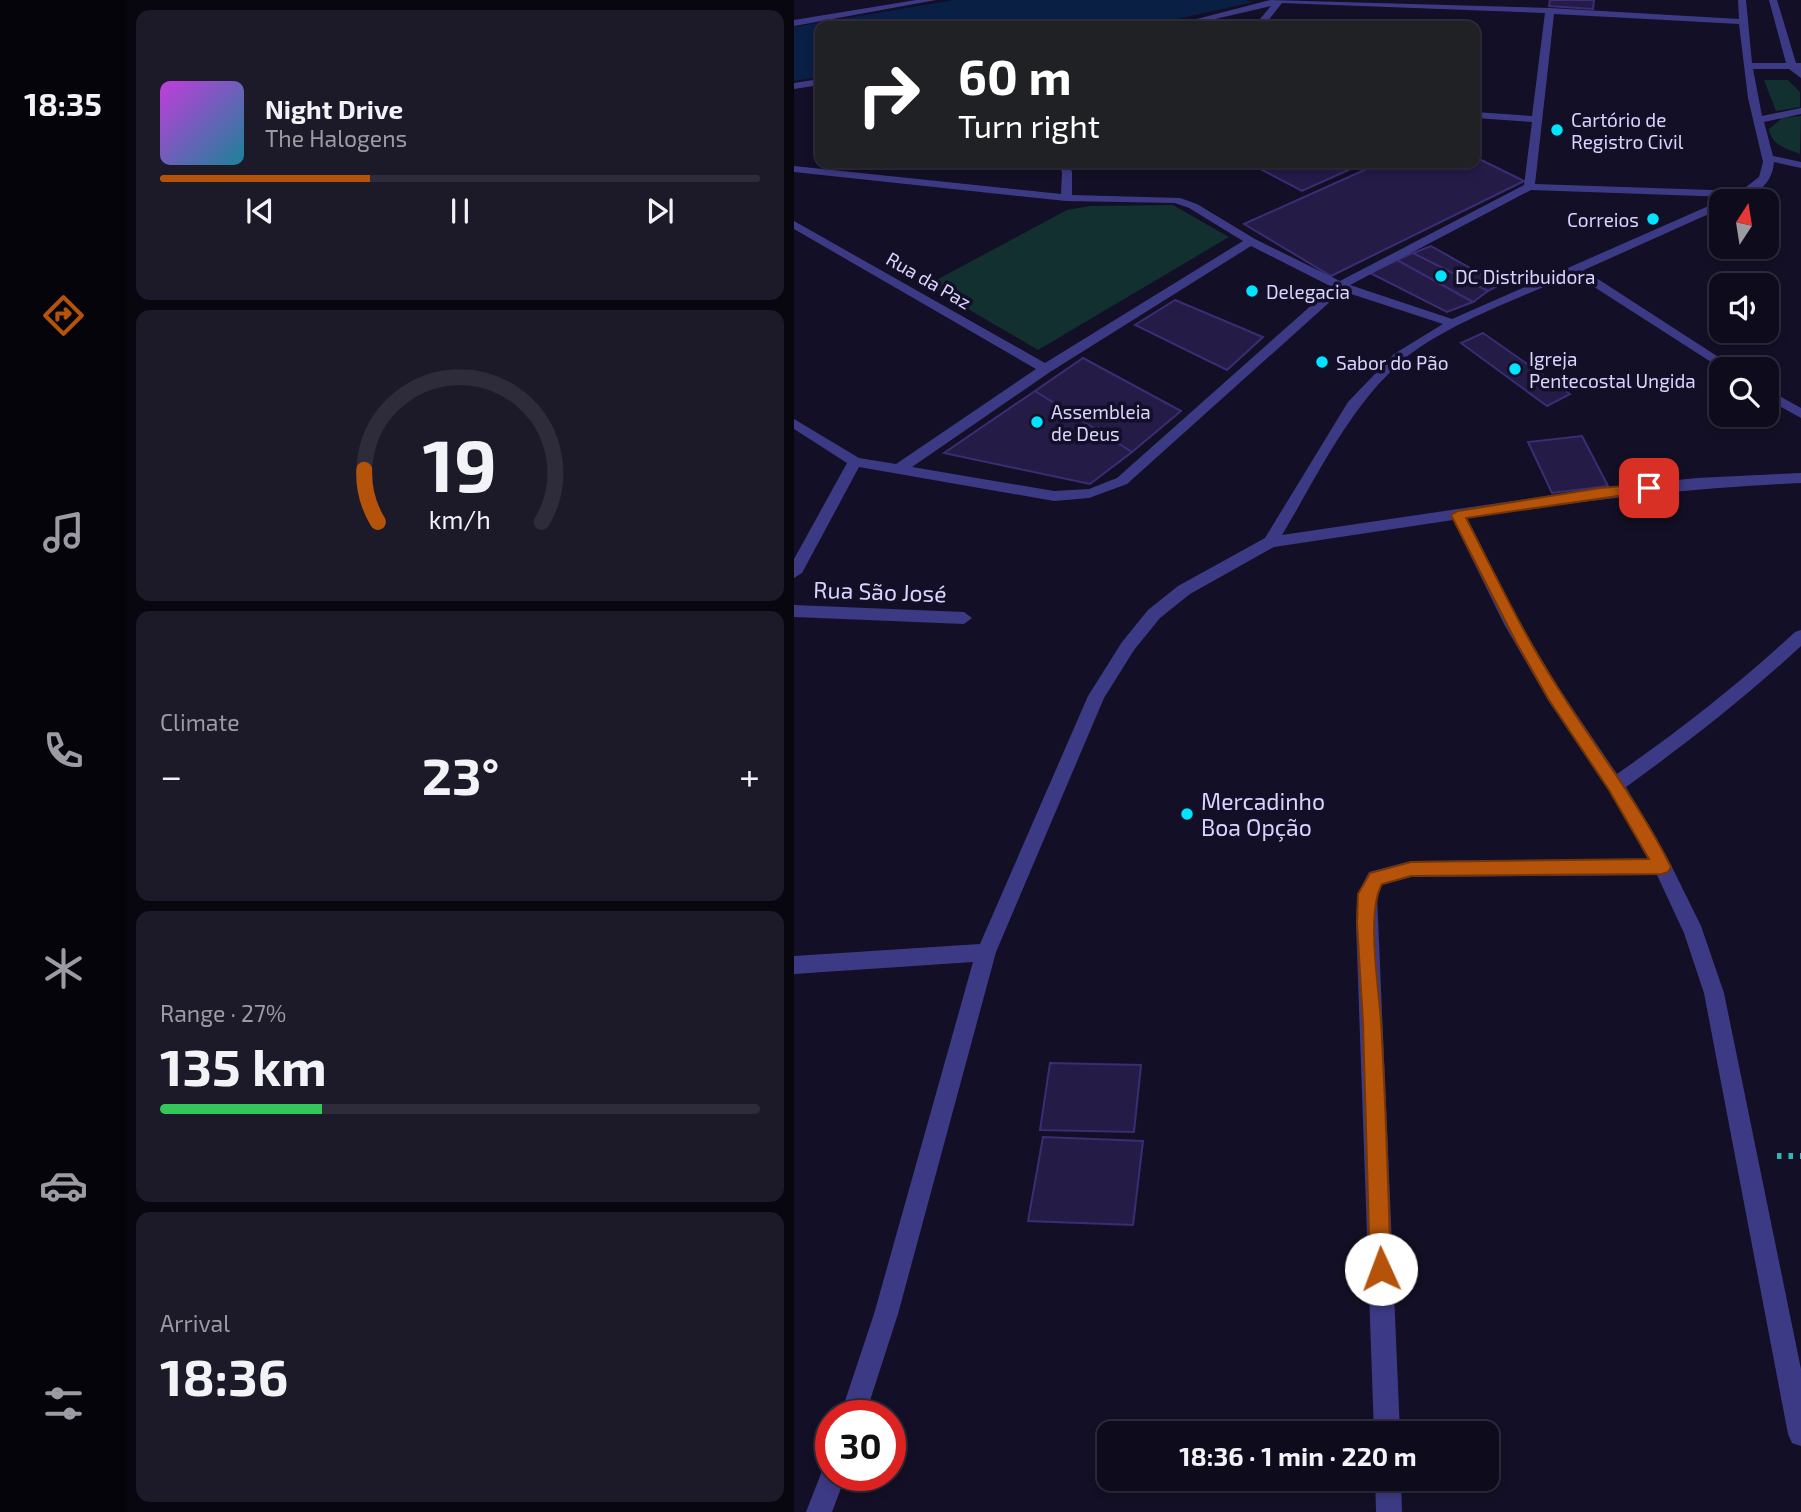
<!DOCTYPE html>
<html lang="en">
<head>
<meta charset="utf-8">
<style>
	:root { --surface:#0e0b1c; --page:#1c1929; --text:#f1f3f6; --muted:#9b9ba3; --line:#2e2b3b; --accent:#b45309 }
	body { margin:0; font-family:"Exo 2",sans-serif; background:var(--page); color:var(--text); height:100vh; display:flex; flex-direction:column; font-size:26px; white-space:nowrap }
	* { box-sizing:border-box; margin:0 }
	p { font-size:23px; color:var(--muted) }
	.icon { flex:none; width:38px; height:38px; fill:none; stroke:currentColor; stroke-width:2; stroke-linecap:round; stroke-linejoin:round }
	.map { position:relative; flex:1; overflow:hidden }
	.panel { display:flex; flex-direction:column; gap:10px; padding:10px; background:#08060f; width:668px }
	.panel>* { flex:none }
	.banner { position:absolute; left:21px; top:21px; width:665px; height:147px; border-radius:14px; box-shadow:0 4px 10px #0003,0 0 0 2px var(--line); background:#202124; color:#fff; overflow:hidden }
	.needle { width:46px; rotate:12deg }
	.tools { position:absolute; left:915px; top:189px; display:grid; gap:14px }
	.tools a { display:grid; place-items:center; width:70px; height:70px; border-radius:14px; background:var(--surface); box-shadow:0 4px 10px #0003,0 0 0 2px var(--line); font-size:35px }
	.speed { position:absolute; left:21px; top:1400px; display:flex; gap:14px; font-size:35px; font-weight:700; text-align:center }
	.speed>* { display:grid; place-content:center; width:91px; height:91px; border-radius:50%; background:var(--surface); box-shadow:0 4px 10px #0003,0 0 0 2px var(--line); line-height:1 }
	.speed .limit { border:10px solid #d22; background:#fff; color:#111 }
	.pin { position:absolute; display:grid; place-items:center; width:60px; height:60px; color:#fff; margin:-30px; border-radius:14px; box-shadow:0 4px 10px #0006 }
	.me { position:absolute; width:77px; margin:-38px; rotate:358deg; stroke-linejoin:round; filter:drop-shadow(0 0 5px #0008) }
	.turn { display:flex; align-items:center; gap:24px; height:147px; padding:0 28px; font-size:32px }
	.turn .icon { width:91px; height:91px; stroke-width:2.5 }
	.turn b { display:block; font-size:49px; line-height:60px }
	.big { font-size:52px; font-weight:700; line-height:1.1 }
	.panel .widget { flex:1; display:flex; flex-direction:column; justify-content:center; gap:10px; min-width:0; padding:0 24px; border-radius:14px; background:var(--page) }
	.panel .dial { align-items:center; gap:0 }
	.dial svg { height:182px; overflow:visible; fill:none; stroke:var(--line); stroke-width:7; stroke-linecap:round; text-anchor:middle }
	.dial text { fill:var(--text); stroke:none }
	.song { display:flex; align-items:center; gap:21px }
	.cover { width:84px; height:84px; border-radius:10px; background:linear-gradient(135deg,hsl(290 70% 55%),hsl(190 70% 35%)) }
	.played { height:7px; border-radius:4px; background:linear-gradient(90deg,var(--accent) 35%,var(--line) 35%) }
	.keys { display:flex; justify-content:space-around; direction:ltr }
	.heat { display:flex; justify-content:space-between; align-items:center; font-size:38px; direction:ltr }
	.charge { height:10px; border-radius:5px; background:linear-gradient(90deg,#34c759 27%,var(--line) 0) }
	.trip { position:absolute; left:303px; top:1421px; width:402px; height:70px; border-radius:14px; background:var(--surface); box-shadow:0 4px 10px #0003,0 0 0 2px var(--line); font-weight:700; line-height:70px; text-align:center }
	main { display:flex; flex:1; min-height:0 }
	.tab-bar { display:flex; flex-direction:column; width:126px; justify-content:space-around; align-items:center; background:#06040b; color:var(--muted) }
	.tab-bar .icon { width:49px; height:49px }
	.tab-bar .active { color:var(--accent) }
	.tab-bar b { font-size:32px; color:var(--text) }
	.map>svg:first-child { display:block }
	.green { fill:#12302f }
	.water { fill:#0a1f44 }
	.building { fill:#241b47; stroke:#3b2d73; stroke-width:2 }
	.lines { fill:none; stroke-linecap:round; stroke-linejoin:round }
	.path { stroke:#2fb8b0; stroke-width:6; stroke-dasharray:4.5 7; stroke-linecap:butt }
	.minor { fill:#3d3a85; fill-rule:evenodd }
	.route { fill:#b45309; stroke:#753606; stroke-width:2 }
	.poi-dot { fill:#00e5ff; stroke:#130f26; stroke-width:2.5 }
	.labels { text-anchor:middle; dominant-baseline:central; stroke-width:7; stroke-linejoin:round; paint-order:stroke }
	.far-poi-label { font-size:19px; fill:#d9d4ff; stroke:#130f26; text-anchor:start }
	.far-street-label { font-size:19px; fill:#d9d4ff; stroke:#130f26 }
	.street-label { font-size:23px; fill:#d9d4ff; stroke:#130f26 }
	.poi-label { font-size:23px; fill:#d9d4ff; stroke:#130f26; text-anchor:start }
</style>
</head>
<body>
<main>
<nav class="tab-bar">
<b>18:35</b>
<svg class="icon active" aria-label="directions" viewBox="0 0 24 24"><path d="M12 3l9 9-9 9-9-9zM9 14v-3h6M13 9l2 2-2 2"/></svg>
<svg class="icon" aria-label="music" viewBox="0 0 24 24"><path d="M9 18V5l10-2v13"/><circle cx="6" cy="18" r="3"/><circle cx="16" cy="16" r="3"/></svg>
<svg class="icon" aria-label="phone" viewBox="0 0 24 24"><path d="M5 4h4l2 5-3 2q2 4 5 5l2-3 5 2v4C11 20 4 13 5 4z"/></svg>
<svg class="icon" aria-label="climate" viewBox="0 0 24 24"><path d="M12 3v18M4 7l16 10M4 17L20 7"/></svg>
<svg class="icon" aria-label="car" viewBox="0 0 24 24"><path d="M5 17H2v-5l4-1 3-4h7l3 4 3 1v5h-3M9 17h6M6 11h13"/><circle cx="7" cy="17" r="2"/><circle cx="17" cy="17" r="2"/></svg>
<svg class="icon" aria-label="filters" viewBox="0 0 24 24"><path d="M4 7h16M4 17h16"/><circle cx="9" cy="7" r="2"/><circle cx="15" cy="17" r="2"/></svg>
</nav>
<section class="panel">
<div class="widget">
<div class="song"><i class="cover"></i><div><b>Night Drive</b><p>The Halogens</p></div></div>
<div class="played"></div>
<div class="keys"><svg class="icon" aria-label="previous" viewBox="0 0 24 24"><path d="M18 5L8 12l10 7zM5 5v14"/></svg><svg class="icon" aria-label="pause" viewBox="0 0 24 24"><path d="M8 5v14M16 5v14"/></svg><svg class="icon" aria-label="next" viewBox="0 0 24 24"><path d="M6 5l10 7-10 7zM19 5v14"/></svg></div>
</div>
<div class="widget dial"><svg viewBox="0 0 100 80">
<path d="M14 69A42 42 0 1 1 86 69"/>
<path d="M14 69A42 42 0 0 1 8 46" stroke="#b45309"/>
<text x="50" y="56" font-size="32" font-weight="700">19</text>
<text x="50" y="72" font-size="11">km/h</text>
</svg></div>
<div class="widget"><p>Climate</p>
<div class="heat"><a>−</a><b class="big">23°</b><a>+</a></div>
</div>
<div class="widget"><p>Range · 27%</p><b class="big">135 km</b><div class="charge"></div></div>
<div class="widget"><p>Arrival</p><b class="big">18:36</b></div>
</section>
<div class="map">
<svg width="1007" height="1512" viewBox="0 0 1007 1512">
	<rect width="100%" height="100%" fill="#130f26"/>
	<!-- green -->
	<path class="green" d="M970 80H994L1006 92V107L982 111Z
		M1006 116H1007L1006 154C993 149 977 145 975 129L988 118Z
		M379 205 435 237 244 350 133 285 273 210 296 206Z"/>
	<!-- water -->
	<path class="water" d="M160 0H452L459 2 351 26H26V77L0 81V27Z"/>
	<!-- building -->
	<path class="building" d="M756 0H800L799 9 755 6Z
		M681 157 730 181 537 276 450 224 586 163H681Z
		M455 163H570L508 191Z
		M637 246 706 285 694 291 619 253Z
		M619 253 694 291 679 302 603 260Z
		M603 260 679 302 653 312 576 273Z
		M381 300 469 337 433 370 341 325Z
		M689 333 776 394 753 406 667 343Z
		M289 358 387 411 338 452 241 391Z
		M241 391 338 452 296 484 150 453Z
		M788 436 814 486 758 493 734 442Z
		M256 1063 347 1065 340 1132 246 1130Z
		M249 1137 349 1141 339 1225 234 1221Z"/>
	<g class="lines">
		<!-- path -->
		<path class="path" d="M983 1156H1007"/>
		<!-- minor -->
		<path class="minor" d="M122 0H142L0 26V20Z
			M476 0 756 8 945 19 944 0H952L958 63H992L975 0H983L1002 63H1007V78L995 69H959L968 116 1007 108V114L970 122 979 156 1007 162V168L980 162C978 190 952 201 928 201V208L790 270 943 369H928L780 274C727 298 653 323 609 360 555 407 524 475 488 535L806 488 903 478 1007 473V483C894 488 784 501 673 518L723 619 766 690 823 774C886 730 945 684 1001 632L1007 630V646C951 698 893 743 832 787L875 861 907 926 930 993 1007 1369V1446L998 1443 994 1434 910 993 890 933 863 875 617 877 588 885 583 895 606 1433H580L562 923C563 901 564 892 575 872L617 861 854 859 815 790 754 700 710 624 659 520 480 547 396 594 366 618 340 650 310 698 202 952 104 1314 71 1416H46L80 1314 179 962 0 974V956L186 944 294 696 328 642 354 610 384 586 471 538 554 402 600 354 649 324 548 291 333 484 295 498 260 501 65 467 8 573 0 578V559L53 463 0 429V419L65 458 102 464 242 369 0 229V221L251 363 449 241 395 208 381 203 272 201 0 172V166L267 194 268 172 264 163H274L278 172V195L386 198 403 204 461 239 546 281 730 185 738 122 681 118V112L738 116 751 13 488 3 470 26H460L477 6 391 26H376ZM760 14 945 24 954 98 969 162 965 177 947 191 741 184ZM737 190 935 197 658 319 556 285ZM457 246 538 287 323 478 295 489 260 491 118 467 256 372Z
			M26 79V85L0 89V83Z
			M973 389 1007 408V418L973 399Z
			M0 605 170 612 178 618 170 624 0 617Z
			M37 1463V1475H52L38 1512H12L30 1466Z
			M581 1479H607L608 1512H582Z"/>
	</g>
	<!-- route -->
	<path class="route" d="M855 484 861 488 859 491 672 518C702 576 730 636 766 691 803 750 846 804 877 867L874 872 868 874 617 876 588 884C572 912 585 988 587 1022 592 1104 594 1187 597 1269L594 1277 587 1280 579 1277 576 1269 569 1023 563 923 564 894 576 873 617 862 855 859 815 790 755 700 722 642 657 515 664 511 806 488Z"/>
	<!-- markers -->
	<g class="poi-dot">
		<circle cx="763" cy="130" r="7"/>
		<circle cx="859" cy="219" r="7"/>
		<circle cx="647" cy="276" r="7"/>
		<circle cx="458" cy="291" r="7"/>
		<circle cx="528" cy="362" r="7"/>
		<circle cx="721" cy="369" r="7"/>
		<circle cx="243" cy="422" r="7"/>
		<circle cx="393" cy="814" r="7"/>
	</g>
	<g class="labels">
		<!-- far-poi labels -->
		<g class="far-poi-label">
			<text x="777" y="119">Cartório de<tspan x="777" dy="22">Registro Civil</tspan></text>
			<text x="845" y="219" text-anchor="end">Correios</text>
			<text x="661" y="276">DC Distribuidora</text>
			<text x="472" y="291">Delegacia</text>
			<text x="735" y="358">Igreja<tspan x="735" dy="22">Pentecostal Ungida</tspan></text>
			<text x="542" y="362">Sabor do Pão</text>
			<text x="257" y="411">Assembleia<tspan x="257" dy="22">de Deus</tspan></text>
		</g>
		<!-- far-street labels -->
		<g class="far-street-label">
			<text transform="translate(135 280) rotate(30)">Rua da Paz</text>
		</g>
		<!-- street labels -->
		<g class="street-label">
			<text transform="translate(86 591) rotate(2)">Rua São José</text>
		</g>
		<!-- poi labels -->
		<g class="poi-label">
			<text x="407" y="801">Mercadinho<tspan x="407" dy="26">Boa Opção</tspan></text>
		</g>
	</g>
</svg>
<div class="tools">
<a><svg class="needle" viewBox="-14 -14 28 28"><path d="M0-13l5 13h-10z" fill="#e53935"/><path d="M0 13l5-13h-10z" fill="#9b9ba3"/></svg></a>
<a><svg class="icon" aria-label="sound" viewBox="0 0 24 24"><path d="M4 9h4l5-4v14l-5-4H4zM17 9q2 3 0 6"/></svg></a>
<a><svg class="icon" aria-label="search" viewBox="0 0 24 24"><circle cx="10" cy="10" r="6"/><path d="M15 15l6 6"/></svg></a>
</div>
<div class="speed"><div class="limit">30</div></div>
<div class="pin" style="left:855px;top:488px;background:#d93025"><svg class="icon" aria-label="arrive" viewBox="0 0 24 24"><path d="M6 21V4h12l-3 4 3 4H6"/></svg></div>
<svg class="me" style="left:587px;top:1269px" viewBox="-20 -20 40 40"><circle r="19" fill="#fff"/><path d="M0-13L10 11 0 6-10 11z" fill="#b45309"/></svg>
<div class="trip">18:36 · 1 min · 220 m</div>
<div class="banner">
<div class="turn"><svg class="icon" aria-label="right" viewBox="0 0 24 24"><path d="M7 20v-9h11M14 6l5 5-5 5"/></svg><div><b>60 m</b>Turn right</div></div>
</div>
</div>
</main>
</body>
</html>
